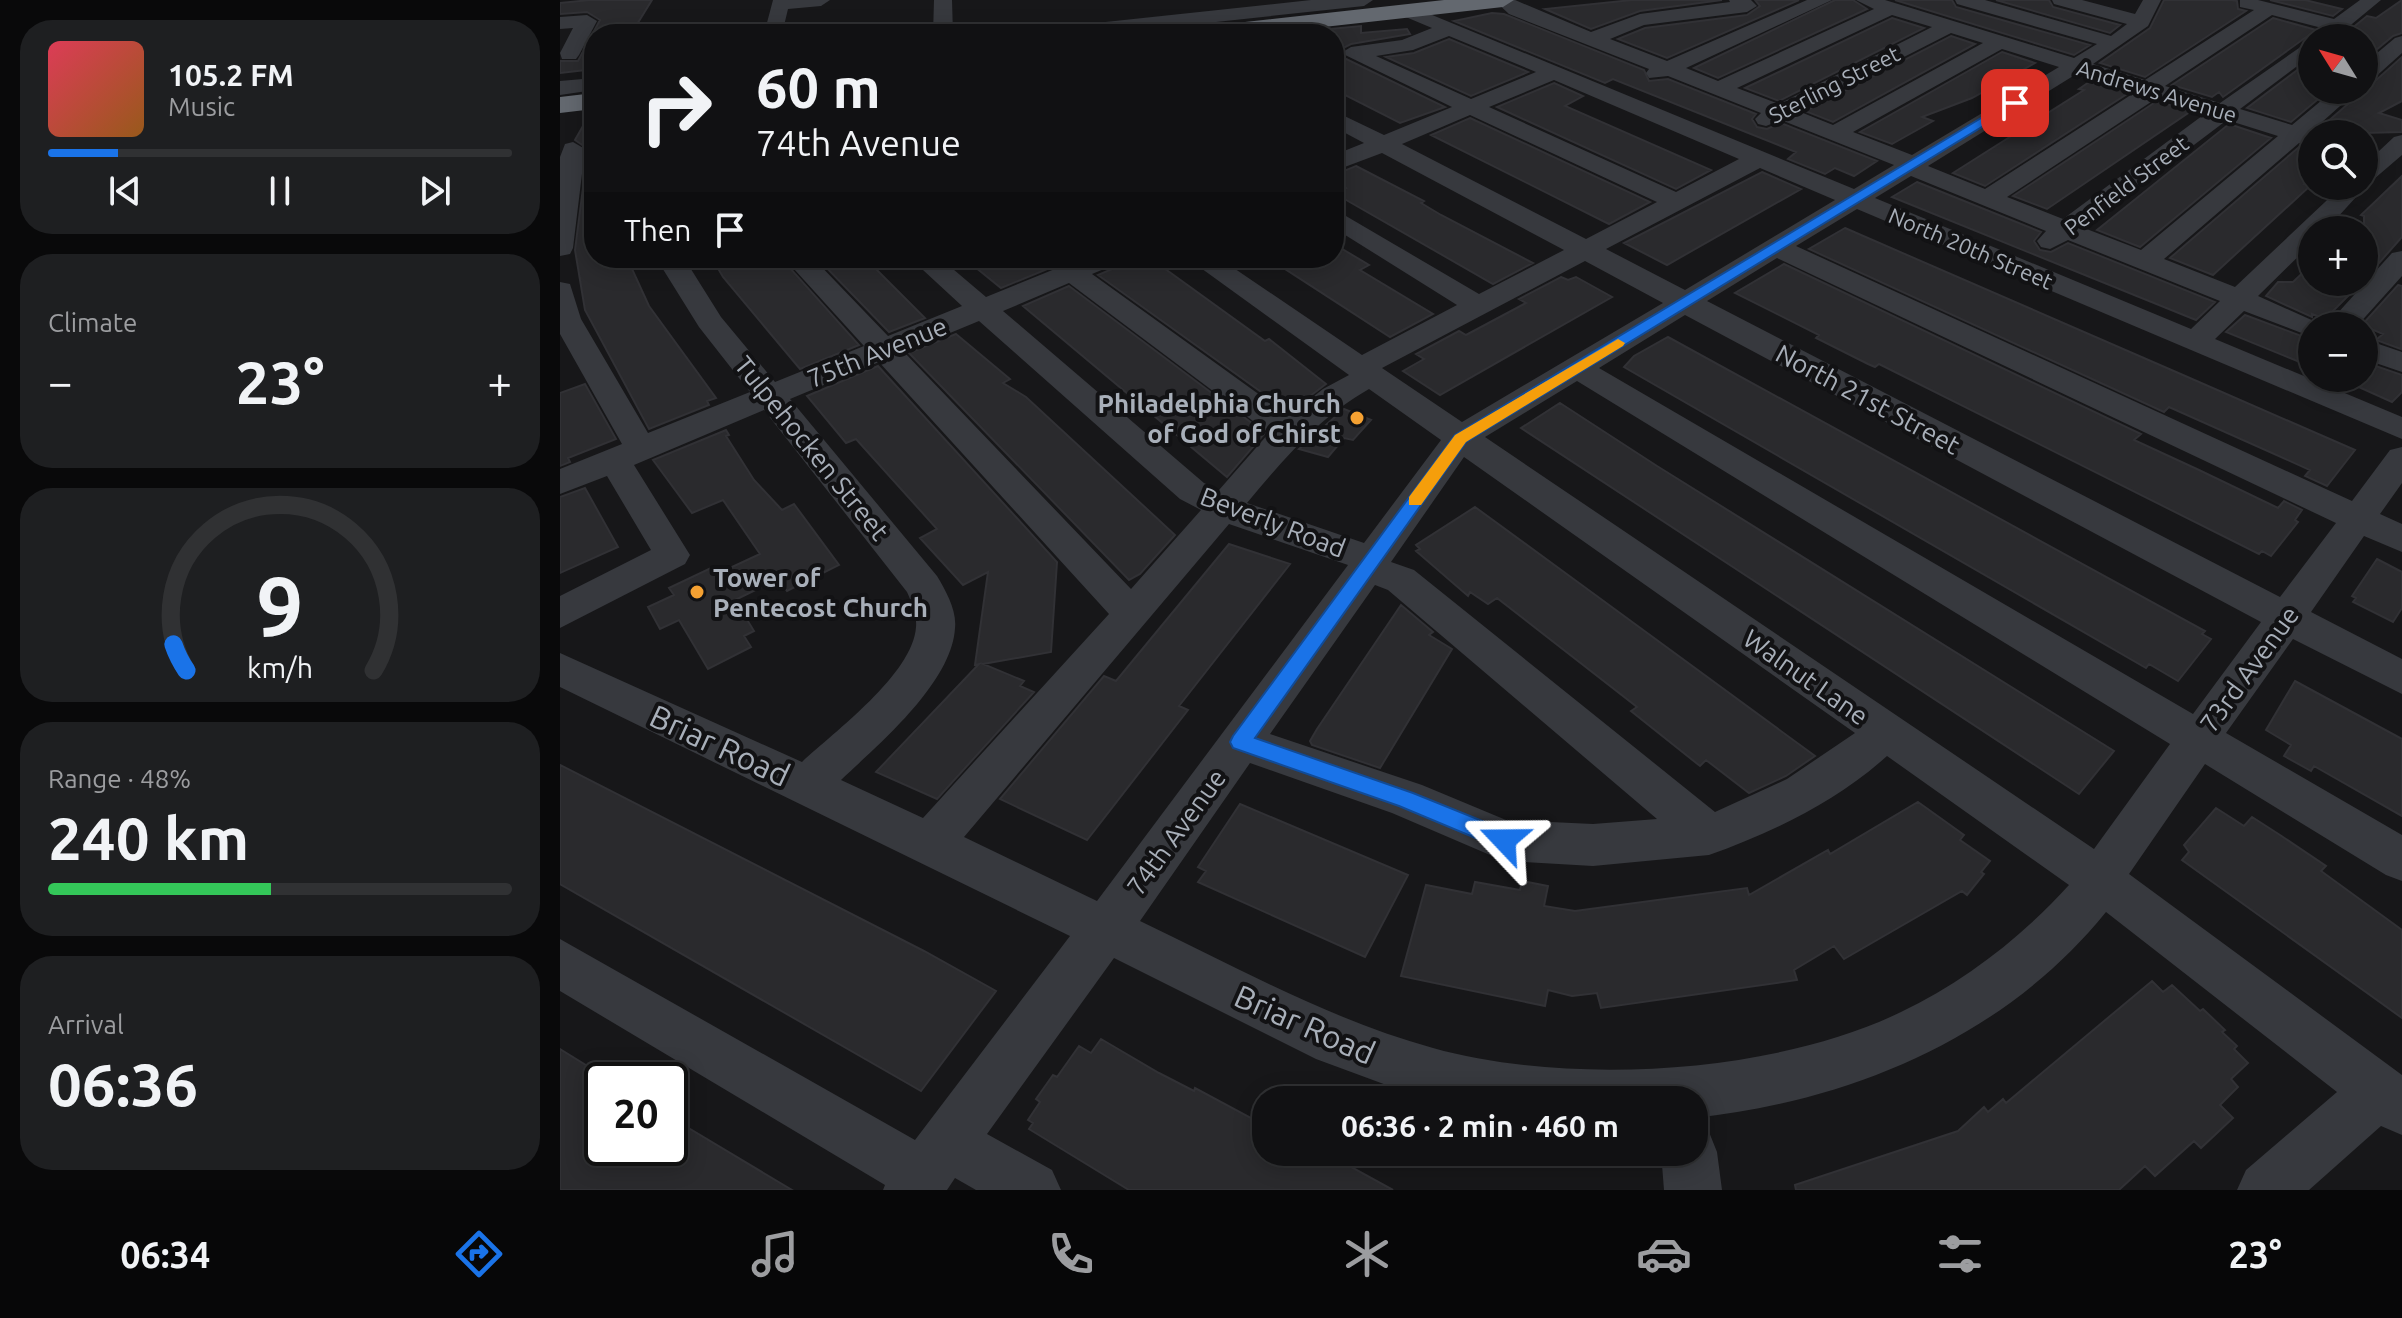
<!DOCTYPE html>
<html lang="en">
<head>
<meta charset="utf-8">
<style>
	:root { --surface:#111113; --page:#1e1f21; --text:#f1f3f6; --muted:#9c9da0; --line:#303133; --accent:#1a73e8 }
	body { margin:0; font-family:Ubuntu,sans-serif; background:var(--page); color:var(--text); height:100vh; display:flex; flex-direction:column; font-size:30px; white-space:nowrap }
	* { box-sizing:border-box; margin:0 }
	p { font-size:26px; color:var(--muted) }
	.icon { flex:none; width:44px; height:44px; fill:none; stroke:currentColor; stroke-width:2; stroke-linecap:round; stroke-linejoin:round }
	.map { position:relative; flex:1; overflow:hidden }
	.side { display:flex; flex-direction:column; gap:20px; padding:20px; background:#09090a; width:560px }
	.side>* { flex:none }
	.top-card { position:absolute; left:24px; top:24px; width:760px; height:244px; border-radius:32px; box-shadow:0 4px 20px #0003,0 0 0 2px var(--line); background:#111113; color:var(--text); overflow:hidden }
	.needle { width:52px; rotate:307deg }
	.controls { position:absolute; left:1738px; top:24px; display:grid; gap:16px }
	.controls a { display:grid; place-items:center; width:80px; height:80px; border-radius:50%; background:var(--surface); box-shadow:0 4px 20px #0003,0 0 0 2px var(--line); font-size:40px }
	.speed { position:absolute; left:24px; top:1062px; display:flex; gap:16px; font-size:40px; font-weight:700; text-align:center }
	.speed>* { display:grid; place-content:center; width:104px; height:104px; border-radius:50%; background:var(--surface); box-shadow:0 4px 20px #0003,0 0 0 2px var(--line); line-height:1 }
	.speed .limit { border:4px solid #111; border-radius:12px; background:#fff; color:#111 }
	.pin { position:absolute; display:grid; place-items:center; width:68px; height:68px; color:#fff; margin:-34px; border-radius:16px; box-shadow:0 4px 12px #0006 }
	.me { position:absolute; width:88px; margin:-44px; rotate:293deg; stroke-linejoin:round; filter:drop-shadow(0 0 6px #0008) }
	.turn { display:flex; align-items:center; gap:28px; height:168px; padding:0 40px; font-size:36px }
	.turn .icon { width:104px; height:104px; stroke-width:2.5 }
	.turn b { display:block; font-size:56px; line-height:68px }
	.then { display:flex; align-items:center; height:76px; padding:0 40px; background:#0003; gap:16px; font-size:30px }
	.big { font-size:60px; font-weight:700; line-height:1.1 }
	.side .widget { flex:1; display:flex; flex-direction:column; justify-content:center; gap:12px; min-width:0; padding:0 28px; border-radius:32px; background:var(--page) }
	.side .dial { align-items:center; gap:0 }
	.dial svg { height:208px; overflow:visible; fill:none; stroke:var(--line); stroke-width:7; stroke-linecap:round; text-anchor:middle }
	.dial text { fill:var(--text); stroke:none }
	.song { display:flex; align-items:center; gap:24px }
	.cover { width:96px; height:96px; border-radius:12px; background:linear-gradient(135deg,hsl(350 70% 55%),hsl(30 70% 35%)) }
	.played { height:8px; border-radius:4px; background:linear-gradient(90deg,var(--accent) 15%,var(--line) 15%) }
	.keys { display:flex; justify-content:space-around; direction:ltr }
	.heat { display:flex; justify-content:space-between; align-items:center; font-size:44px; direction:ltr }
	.charge { height:12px; border-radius:6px; background:linear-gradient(90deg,#34c759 48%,var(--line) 0) }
	.trip { position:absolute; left:692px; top:1086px; width:456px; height:80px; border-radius:32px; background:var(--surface); box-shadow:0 4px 20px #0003,0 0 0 2px var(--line); font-weight:700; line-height:80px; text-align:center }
	.menu { display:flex; height:128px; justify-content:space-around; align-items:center; background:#070708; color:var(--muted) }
	.menu .icon { width:56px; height:56px }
	.menu .on { color:var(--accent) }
	.menu b { font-size:36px; color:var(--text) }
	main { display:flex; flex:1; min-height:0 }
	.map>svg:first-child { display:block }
	.building { fill:#2a2a2d; stroke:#313135; stroke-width:2 }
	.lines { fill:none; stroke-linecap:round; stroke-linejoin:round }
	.minor { fill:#37393e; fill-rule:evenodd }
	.highway { fill:#63686f; fill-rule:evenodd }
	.route { fill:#1a73e8; stroke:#114b97; stroke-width:2 }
	.slow { fill:#f59e0b }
	.poi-dot { fill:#f5a132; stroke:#121214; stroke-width:3 }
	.labels { text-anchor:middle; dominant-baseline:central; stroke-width:8; stroke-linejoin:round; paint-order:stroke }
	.far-street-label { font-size:22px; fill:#a8afb9; stroke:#121214 }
	.street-label { font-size:26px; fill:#a8afb9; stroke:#121214 }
	.poi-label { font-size:26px; font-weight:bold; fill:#a8afb9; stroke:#121214; text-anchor:end }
	.near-street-label { font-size:32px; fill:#a8afb9; stroke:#121214 }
</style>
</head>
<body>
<main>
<section class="side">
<div class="widget">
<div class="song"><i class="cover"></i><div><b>105.2 FM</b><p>Music</p></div></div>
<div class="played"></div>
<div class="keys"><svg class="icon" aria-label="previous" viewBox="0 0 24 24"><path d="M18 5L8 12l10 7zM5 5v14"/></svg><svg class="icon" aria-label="pause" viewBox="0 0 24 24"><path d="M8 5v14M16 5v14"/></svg><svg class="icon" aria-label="next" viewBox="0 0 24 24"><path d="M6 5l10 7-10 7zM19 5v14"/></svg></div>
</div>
<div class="widget"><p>Climate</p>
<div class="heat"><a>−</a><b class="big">23°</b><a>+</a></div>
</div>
<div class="widget dial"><svg viewBox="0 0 100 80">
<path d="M14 69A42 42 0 1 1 86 69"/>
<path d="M14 69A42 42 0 0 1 9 59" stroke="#1a73e8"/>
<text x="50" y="56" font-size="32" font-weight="700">9</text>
<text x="50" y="72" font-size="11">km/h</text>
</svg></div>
<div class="widget"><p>Range · 48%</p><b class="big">240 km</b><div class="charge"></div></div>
<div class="widget"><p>Arrival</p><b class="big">06:36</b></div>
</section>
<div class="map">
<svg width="1842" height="1190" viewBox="0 0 1842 1190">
	<rect width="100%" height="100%" fill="#171719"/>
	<!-- building -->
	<path class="building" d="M30 0H92L71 34H34V69L0 73V61H18L40 20 27 12 0 14V3Z
		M1072 0H1162L1080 11 1031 29 985 9Z
		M1195 0H1239L1107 58 1058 39 1085 28 1187 15 1200 6Z
		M1275 0H1293L1307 9 1158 78 1134 68Z
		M1335 0H1392L1396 7 1530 45 1514 55Z
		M1436 0H1489L1493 7 1560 25 1550 33Z
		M1604 0H1672L1677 1 1678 9 1686 11 1585 77 1540 63 1590 28Z
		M1710 0H1745L1782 9 1773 16Z
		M1842 0V33L1833 36 1804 60V38H1780L1807 16 1816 18Z
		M932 13 944 14 1084 70 1089 81 1108 79 1196 114 1192 119 1197 127 1207 129 1221 123 1317 161 1294 176 1275 168 1265 174 1228 159 1236 152 1053 79 1045 83 894 21Z
		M1332 18 1364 28 1219 101 1185 88Z
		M1713 18 1756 30 1663 97 1659 92 1652 97 1612 85Z
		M801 26V33L847 29 850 34 791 44 779 50 780 56 885 107 840 123 779 92 782 91 774 87 771 29Z
		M1391 36 1415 44 1273 122 1245 111Z
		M889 39 968 72 911 96 826 57 854 53Z
		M1442 52 1475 63 1412 98 1362 117 1373 121 1332 144 1300 132Z
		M1842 57V101L1819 113 1842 120V132L1763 134 1758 130 1804 90V84L1814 82Z
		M1752 59V90H1769L1731 122 1687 108Z
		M1532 80 1570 92 1425 186 1393 173 1524 90 1519 89Z
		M994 83 1023 96 1005 106 1151 170 1116 189 937 107Z
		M1597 101 1631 111 1487 209 1453 196Z
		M31 112H34V258H67L89 306 156 398 147 401 149 405 89 429 25 310 15 250 28 149 15 140Z
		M910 118 1090 202 1049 224 871 135Z
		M1669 124 1711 138 1580 247 1537 230Z
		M1739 147 1752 151V175L1744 184 1750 186 1653 275 1610 258Z
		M796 166 864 201 861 203 881 215 973 263 933 284 774 193 786 188 774 181V175Z
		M1202 172 1241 189 1107 265 1064 243Z
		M1842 176V237L1804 280V216L1801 215Z
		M1357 182 1481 232 1474 241 1480 250 1491 252 1508 243 1655 302 1636 320 1332 197Z
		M1285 228 1623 375 1795 450 1767 486 1745 476 1750 470 1609 407 1604 412 1249 249Z
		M774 244 809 265 800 270 873 314 830 337 708 258H774Z
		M152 258H221L299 345 240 369 163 277Z
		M257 258H305L365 318 329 332Z
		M404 258H514L441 288Z
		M563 258H590L705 341 709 339 766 384 729 412 538 275 557 267Z
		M1224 264 1581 434 1574 440 1639 470 1718 508 1724 501 1742 510 1735 520 1738 522 1711 556 1702 551 1699 554 1319 364 1315 367 1308 364 1256 338 1259 335 1175 293Z
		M1752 264V282H1802L1765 319 1752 314V317L1706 296 1718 282H1733Z
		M1001 277 1008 280 1016 277 1052 297 880 395 843 371 864 359 856 354 899 331 906 335 966 303 959 299Z
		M1838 285 1842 286 1841 349 1816 340 1823 334 1802 325Z
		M509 286 705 433 667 477 463 306Z
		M1685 315 1752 340V367L1666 332Z
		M396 334 450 379 443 383 466 397 615 535 580 574 569 580 349 353Z
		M1108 337 1645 631 1642 634 1651 639 1618 681 1589 664 1586 668 1064 367 1074 356Z
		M1804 362 1842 375V392L1832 402 1781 379 1804 378Z
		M318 366 497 562 491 652 423 664 464 681 460 686 474 692 377 799 316 772 419 664 415 665 428 572 403 585 360 538 377 529 296 439 286 443 247 396Z
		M25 384 56 439 8 458 10 462 0 466V393Z
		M1000 403 1097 466 1554 751 1519 794 961 428Z
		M784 409 811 420 793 440 784 438 768 457 739 449Z
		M166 430 169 435 166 436 194 480 222 510 234 504 279 565 227 591 218 579 175 600 194 631 184 636 191 647 148 669 119 620 100 629 88 607 114 595 109 588 153 567 157 574 200 554 163 500 132 513 93 460Z
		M25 488 58 547 0 573V497Z
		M915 507 1019 583 1255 756 1226 776 1189 793 1146 760 1140 766 1071 711 1077 707 937 598 928 604 910 592 908 596 856 551 860 549 856 545Z
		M669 544 730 564 619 706 628 710 527 840 440 799 544 676 556 681Z
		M1817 559 1842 572V608L1833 622 1793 602 1796 598 1792 596Z
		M841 605 873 632 869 635 892 649 820 768 752 745 750 741 757 729Z
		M1735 681 1842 739V816L1754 766 1751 771 1724 756 1731 745 1706 730Z
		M0 765 364 951 436 991 361 1091 0 884Z
		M1358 802 1404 835 1400 840 1430 861 1421 872 1424 874 1407 895 1402 891 1284 959 1274 946 1234 970 1237 980 1041 1008 1037 993 1012 996 988 990 985 1006 841 976 866 885 912 894 915 882 960 890 962 881 988 886 984 906 1015 911 1187 888 1189 895 1268 850 1270 854Z
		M680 804 848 875 805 957 638 882 646 871 638 867Z
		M1656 808 1684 826 1692 817 1720 835 1766 866 1761 871 1842 930V1018L1622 860 1629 852 1624 845Z
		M1592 981 1603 992 1612 985 1640 1011 1643 1009 1665 1030 1662 1032 1677 1046 1674 1049 1688 1063 1671 1079 1678 1087 1660 1105 1673 1118 1641 1148 1634 1141 1595 1176 1585 1166 1559 1190H1236L1235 1185 1398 1131 1424 1107 1428 1112 1443 1099 1446 1103Z
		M541 1039 599 1073 634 1091 635 1088 706 1126V1152H764L833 1190H569L469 1129 473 1123 468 1120 480 1102 476 1099 493 1075 497 1077 519 1046 531 1053Z
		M0 1049 42 1075V1148H110V1117L232 1190H0Z"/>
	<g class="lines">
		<!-- minor -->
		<path class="minor" d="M213 0H270L261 6 228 9 222 34H204Z
			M374 0H392L393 34H373Z
			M751 0H813L804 6 544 34H479L489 28Z
			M934 0H955L1031 32 1080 14 1170 2 1169 0H1191L1197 6 1187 12 1084 25 1050 39 1107 61 1247 0H1272L1126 68 1158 81 1314 9 1296 0H1325L1514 58 1537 44 1397 4 1395 0H1425L1551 36 1567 24 1494 4 1492 0H1522L1575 14 1583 0H1601L1588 26 1533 64 1585 80 1694 10 1680 7V0H1698L1774 19 1800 0H1821L1775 38H1752L1762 28 1712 15 1605 86 1660 103 1752 39V55L1680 109 1732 125 1774 90H1798L1752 131 1760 134H1752V146L1739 143 1604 259 1675 287 1782 186H1804V165L1834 137 1842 135V155L1807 185 1766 230H1752V243L1698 296 1765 326H1752V337L1684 311 1655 339 1842 417V439L1297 209 1236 246 1792 501 1830 450 1842 447V483L1820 514 1842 524V552L1804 536 1751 612 1842 659V694L1733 639 1666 733 1842 835V881L1826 875 1645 764 1569 874 1842 1075V1135L1821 1126 1749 1190H1677L1686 1170 1777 1092 1546 912C1444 1038 1291 1101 1134 1118V1100H867L756 1059 554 958 427 1134 492 1170 501 1190H416L395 1178 387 1190H323L325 1185 0 991V939L355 1140 510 936 0 687V653L242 762C274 732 353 674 356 627 357 615 352 603 347 592L204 410 74 465 130 555 125 564 0 628V596L91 550 47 476 0 494V469L62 444 0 334V282L10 284 21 319 88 433 190 392 139 327 96 258H124L161 317 215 382 304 346 224 258H253L328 336 402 306 350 258H380L426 297 522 258H560L556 264 532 274 729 416 763 389 789 375 627 258H659L802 355 897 305 774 228V209L919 294 1004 250 822 153 774 171V155L804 143 774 127V111L824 135 892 107 781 53 791 47 842 40 872 28 841 15 838 11 848 5 1294 189 1334 165 1221 120 1206 126 1198 124 1195 119 1201 113 1108 76 1089 78 1086 73 1089 69 949 14ZM1332 15 1372 27 1219 104 1177 88ZM1391 33 1423 43 1273 125 1238 111ZM889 36 976 72 911 99 816 56 853 50ZM1442 49 1499 67 1352 155 1293 132ZM1518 73 1577 91 1425 189 1368 166ZM994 80 1179 159 1116 192 929 107ZM1597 98 1646 113 1503 219 1447 197ZM910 115 1097 202 1026 239 842 144ZM1667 120 1718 136 1581 250 1524 228ZM1200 168 1275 200 1125 290 1046 249ZM1351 176 1486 231 1477 241 1481 247 1490 249 1508 240 1660 301 1631 329 1315 198ZM1217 258 1776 523 1720 597 1147 301ZM1025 261 1103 303 902 422 822 368ZM509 283 709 433 659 490 644 483 443 311ZM1125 315 1701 622 1633 714 1039 368ZM419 321 620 499 641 510 571 589 344 352ZM319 362 549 614 363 818 281 780C318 745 392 683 395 628 397 611 386 591 377 576L230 399ZM1017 381 1610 744 1534 849 925 437ZM809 389 881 440 804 543 687 503C724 459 758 418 809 389ZM904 457 1295 733 1227 779 1155 812 854 570 831 562ZM669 524 788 565 537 901 404 837ZM815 585 828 590 1097 819 1033 824 946 820 862 785 710 734ZM1327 756 1509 885C1462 937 1404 982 1341 1012 1214 1074 1009 1086 873 1048 771 1020 676 967 580 921L690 763 832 813 944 861 1033 866 1149 855C1213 832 1276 802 1327 756Z
			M27 15 37 21 19 55 16 59H2L0 53 13 28 0 29V17Z
			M1842 36V53L1812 80 1804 81V64L1835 38Z
			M34 78V90L0 95V81Z
			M13 142 25 149 13 248 10 254 0 256V157L5 144Z
			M1842 251V276L1797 326H1766L1832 253Z
			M1804 339 1842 352V372L1804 359Z
			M1134 1126 1149 1132 1157 1152 1162 1190H1104L1101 1152H1134Z"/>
		<!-- highway -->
		<path class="highway" d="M884 0H954L943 7 701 34H628L640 27Z
			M34 93V109L0 113V97Z"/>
	</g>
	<!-- route -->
	<path class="route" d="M1451 100 1461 103 906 442 695 738 853 793 952 833 955 840 952 847 944 850 839 806 673 748 670 742 673 736 895 435Z"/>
	<!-- slow -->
	<path class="slow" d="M1058 339 1065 343 1063 346 906 442 861 505H849V497L895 435Z"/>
	<!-- markers -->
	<g class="poi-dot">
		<circle cx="797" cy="418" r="8"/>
		<circle cx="137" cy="592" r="8"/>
	</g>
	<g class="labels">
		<!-- far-street labels -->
		<g class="far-street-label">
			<text transform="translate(1274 84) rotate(-27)">Sterling Street</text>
			<text transform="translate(1597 91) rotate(17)">Andrews Avenue</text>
			<text transform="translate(1566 185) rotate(-37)">Penfield Street</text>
			<text transform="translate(1411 248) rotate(23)">North 20th Street</text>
		</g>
		<!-- street labels -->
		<g class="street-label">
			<text transform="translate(317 352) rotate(-22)">75th Avenue</text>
			<text transform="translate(1308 399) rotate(28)">North 21st Street</text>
			<text transform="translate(252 448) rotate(51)">Tulpehocken Street</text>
			<text transform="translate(713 522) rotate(21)">Beverly Road</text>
			<text transform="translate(1689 669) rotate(-54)">73rd Avenue</text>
			<text transform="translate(1246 677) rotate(35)">Walnut Lane</text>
			<text transform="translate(616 832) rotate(-54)">74th Avenue</text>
		</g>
		<!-- poi labels -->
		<g class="poi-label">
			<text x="781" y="403">Philadelphia Church<tspan x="781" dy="30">of God of Chirst</tspan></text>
			<text x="153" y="577" text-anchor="start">Tower of<tspan x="153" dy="30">Pentecost Church</tspan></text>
		</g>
		<!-- near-street labels -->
		<g class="near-street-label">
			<text transform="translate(160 745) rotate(25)">Briar Road</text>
			<text transform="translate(745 1024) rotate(24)">Briar Road</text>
		</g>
	</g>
</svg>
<div class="controls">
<a><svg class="needle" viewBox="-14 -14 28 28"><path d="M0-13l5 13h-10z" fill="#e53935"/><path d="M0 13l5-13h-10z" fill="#9c9da0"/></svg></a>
<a><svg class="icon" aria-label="search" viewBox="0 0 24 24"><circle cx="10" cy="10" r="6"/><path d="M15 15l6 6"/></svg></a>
<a>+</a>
<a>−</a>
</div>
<div class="speed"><div class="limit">20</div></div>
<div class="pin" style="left:1455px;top:103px;background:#d93025"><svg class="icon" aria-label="arrive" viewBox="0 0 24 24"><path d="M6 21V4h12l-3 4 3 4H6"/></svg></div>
<svg class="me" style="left:944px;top:840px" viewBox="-20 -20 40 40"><path d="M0-17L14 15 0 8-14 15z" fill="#1a73e8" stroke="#fff" stroke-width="4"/></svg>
<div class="trip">06:36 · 2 min · 460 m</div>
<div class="top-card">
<div class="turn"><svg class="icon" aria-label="right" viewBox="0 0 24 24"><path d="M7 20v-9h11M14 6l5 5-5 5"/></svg><div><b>60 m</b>74th Avenue</div></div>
<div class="then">Then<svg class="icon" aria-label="arrive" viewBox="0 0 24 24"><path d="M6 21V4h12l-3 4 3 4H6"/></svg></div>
</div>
</div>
</main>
<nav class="menu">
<b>06:34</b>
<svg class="icon on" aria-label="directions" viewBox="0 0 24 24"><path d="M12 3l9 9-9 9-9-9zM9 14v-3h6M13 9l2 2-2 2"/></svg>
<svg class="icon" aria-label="music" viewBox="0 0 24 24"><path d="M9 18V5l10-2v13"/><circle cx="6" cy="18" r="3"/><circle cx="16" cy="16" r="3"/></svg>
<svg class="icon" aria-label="phone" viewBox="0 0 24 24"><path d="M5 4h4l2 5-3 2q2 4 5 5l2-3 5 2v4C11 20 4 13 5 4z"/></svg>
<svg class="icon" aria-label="climate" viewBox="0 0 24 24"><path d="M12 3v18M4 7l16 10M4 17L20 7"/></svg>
<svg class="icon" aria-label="car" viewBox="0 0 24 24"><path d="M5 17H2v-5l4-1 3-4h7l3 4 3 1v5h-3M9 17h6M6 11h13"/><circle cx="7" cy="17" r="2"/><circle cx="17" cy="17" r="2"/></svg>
<svg class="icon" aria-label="filters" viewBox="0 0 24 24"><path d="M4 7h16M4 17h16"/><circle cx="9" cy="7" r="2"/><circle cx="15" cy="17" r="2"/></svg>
<b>23°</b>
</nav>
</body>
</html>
